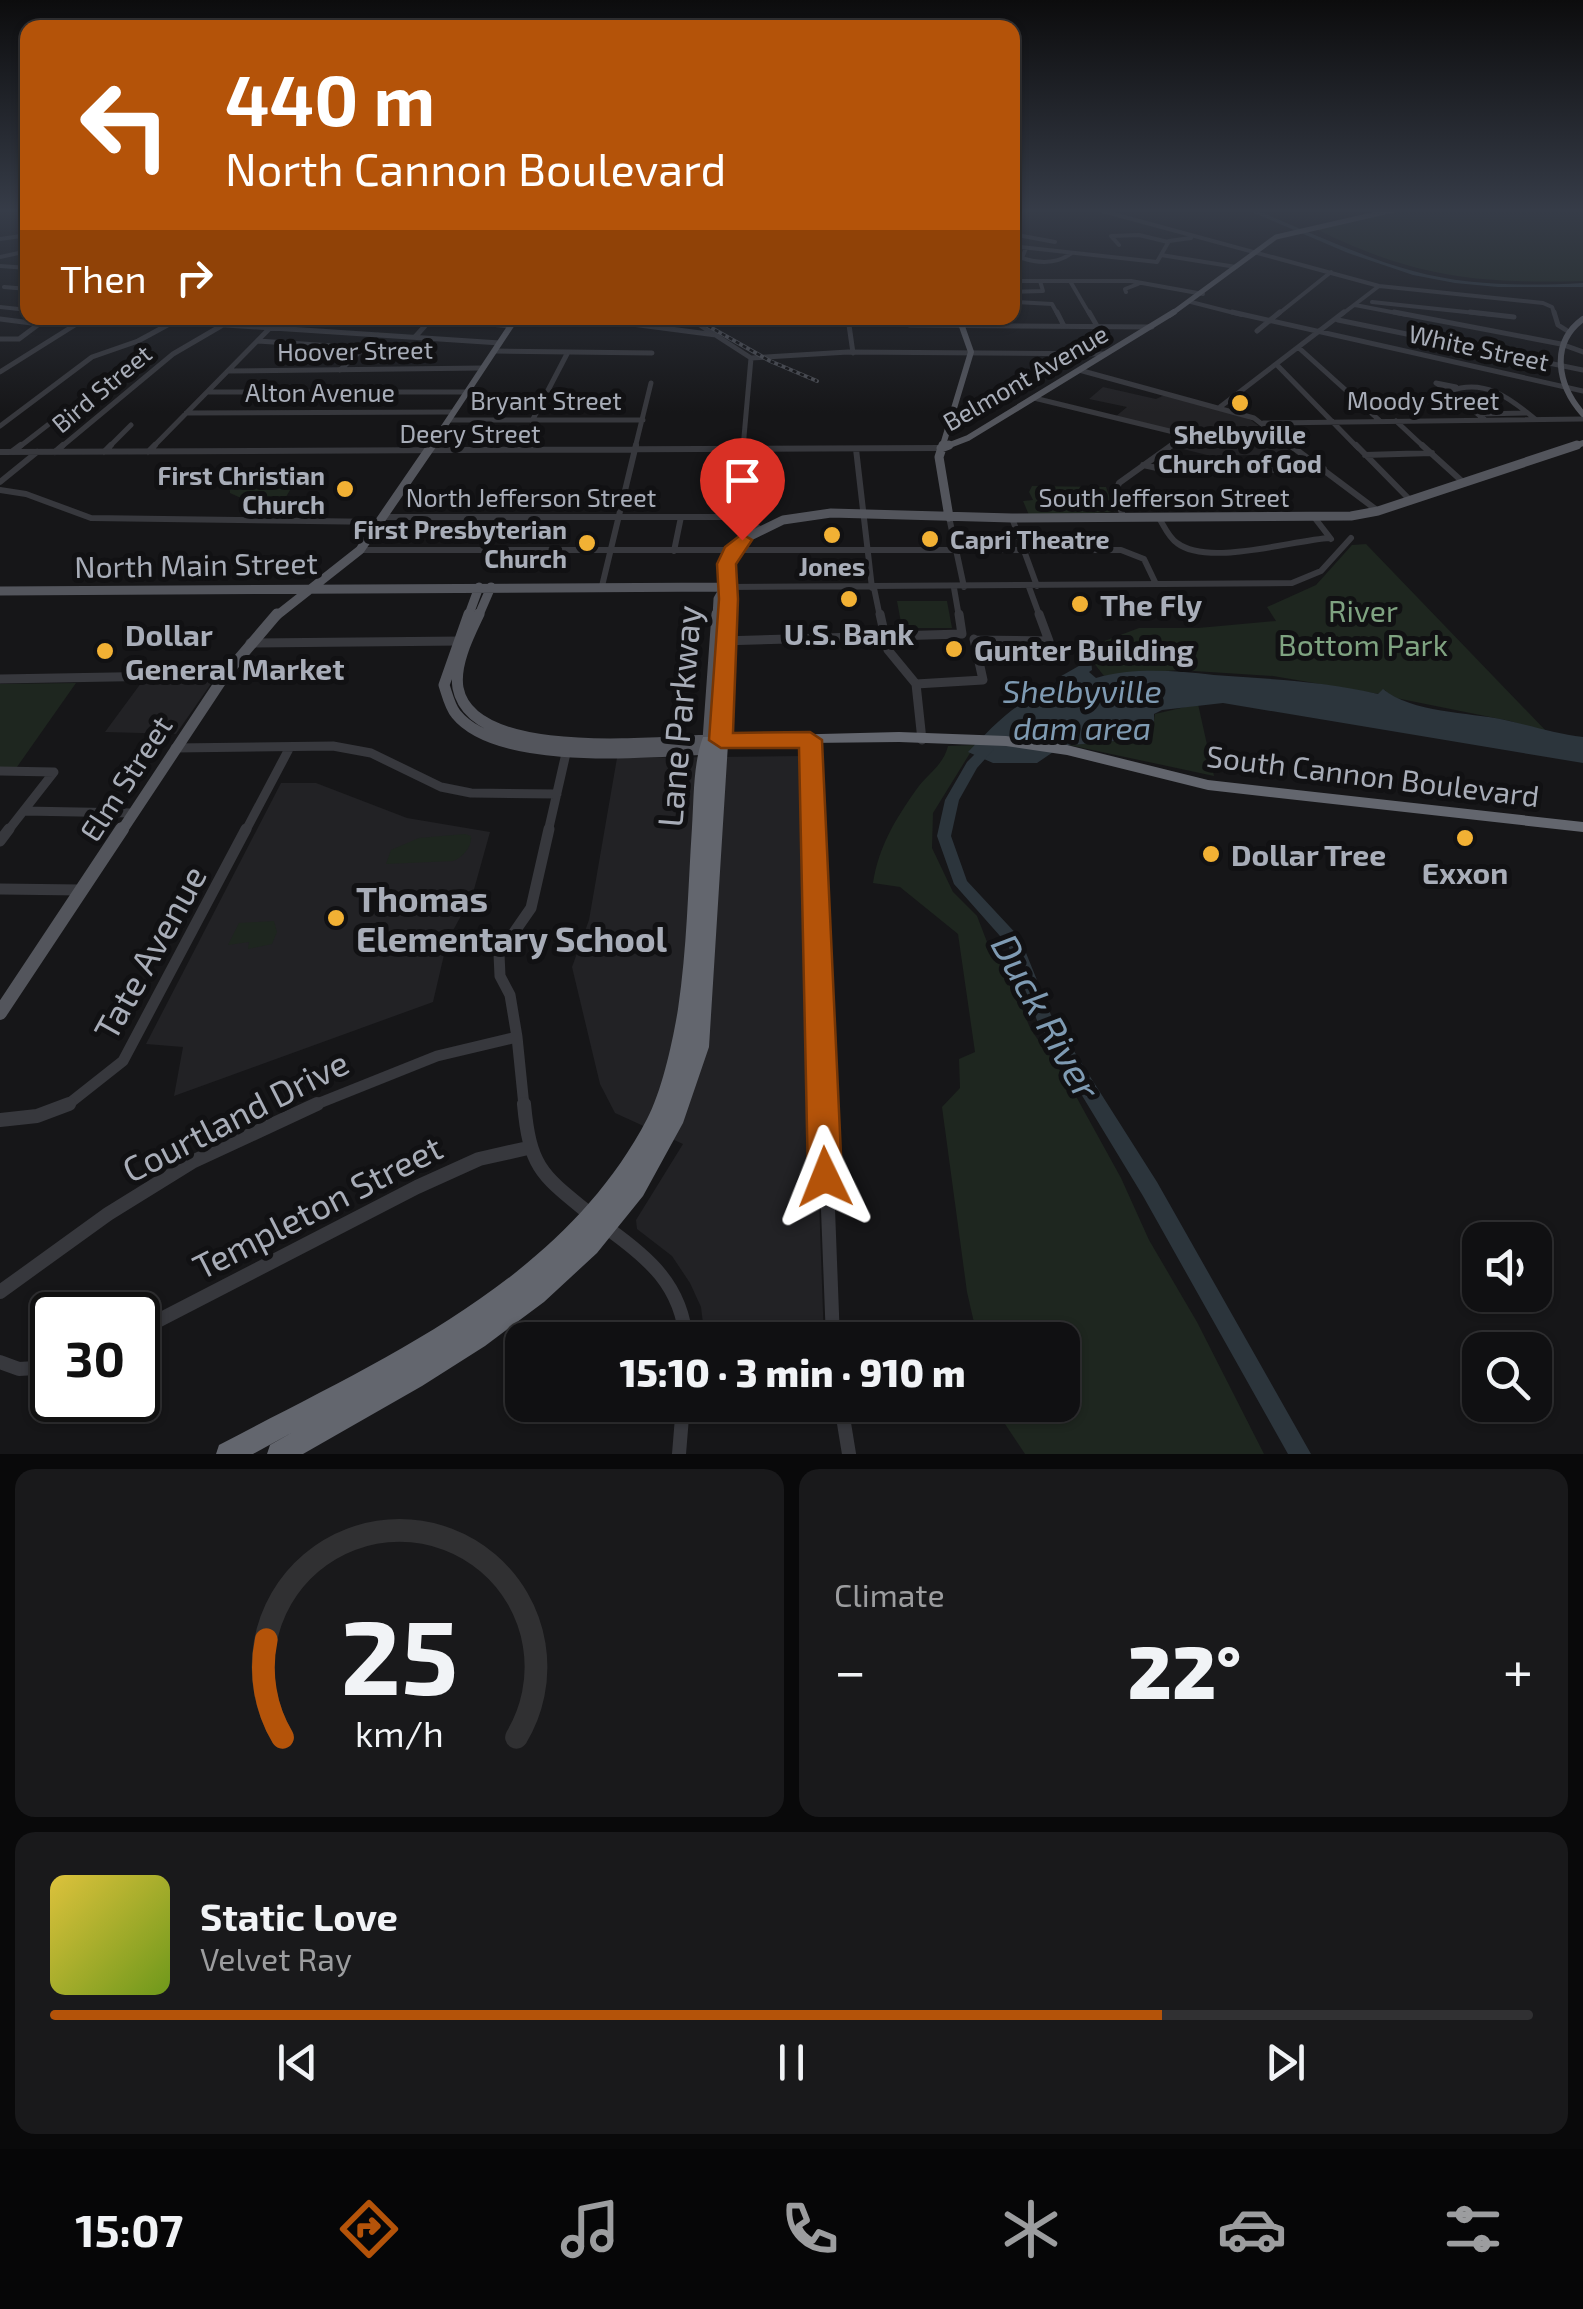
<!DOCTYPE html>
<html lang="en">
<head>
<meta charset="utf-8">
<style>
	:root { --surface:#101012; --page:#19191b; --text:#f1f3f6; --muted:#9c9d9f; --line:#303032; --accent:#b45309 }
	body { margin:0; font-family:"Exo 2",sans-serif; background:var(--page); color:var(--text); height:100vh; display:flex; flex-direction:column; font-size:38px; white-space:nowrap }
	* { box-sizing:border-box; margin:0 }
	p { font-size:32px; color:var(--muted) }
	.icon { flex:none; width:55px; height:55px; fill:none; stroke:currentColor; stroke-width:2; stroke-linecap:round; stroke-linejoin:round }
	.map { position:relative; height:1454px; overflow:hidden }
	.drawer { display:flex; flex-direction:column; gap:15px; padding:15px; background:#09090a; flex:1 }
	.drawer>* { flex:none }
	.banner { position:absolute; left:20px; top:20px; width:1000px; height:305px; border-radius:20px; box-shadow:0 2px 8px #0004,0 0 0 2px var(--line); background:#b45309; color:#fff; overflow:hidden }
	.fabs { position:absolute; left:1462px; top:1222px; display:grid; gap:20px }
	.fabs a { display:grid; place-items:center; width:90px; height:90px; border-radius:20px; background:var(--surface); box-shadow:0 2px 8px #0004,0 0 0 2px var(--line); font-size:50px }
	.speed { position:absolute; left:30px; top:1292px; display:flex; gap:20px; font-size:50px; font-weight:700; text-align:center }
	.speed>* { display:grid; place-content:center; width:130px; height:130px; border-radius:50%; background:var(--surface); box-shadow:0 2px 8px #0004,0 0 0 2px var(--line); line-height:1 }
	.speed .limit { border:5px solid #111; border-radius:15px; background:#fff; color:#111 }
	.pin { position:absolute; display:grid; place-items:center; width:85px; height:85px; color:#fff; margin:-102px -42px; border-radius:50% 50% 50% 0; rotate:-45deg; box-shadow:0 0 10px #0007 }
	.pin .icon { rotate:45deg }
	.me { position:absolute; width:110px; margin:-55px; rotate:358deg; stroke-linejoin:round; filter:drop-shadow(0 0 8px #0008) }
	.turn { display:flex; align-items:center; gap:35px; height:210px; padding:0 40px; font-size:45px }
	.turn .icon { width:130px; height:130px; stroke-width:2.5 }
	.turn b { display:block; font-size:70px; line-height:85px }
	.then { display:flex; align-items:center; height:95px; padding:0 40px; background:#0003; gap:20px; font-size:38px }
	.big { font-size:75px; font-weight:800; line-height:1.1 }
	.drawer .tile { flex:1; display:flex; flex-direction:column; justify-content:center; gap:15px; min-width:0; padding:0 35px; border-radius:20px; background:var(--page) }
	.drawer .dial { align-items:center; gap:0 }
	.dial svg { height:260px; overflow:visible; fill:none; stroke:var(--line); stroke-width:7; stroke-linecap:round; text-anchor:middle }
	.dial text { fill:var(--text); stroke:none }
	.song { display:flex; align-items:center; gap:30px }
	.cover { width:120px; height:120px; border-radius:15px; background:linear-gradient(135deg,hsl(50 70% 55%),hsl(80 70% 35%)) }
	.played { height:10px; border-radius:5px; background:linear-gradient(90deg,var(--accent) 75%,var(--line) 75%) }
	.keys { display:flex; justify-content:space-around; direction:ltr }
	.heat { display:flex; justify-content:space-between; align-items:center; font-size:55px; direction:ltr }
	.drawer .tiles { flex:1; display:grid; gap:15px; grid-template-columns:1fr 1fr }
	.tile:last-child { grid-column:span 2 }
	.trip { position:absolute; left:505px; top:1322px; width:575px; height:100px; border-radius:20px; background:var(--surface); box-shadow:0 2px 8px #0004,0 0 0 2px var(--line); font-weight:800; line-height:100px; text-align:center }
	.dock { display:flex; height:160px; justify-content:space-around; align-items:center; background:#060607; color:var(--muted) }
	.dock .icon { width:70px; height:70px }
	.dock .selected { color:var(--accent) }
	.dock b { font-size:45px; color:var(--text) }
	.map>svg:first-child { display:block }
	.built { fill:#222225 }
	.green { fill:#1e261f }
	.water { fill:#2c353c }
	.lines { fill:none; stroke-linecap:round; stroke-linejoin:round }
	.river { fill:#2c353c; fill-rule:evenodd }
	.minor-far5 { stroke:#37383d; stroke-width:4 }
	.minor-far4 { stroke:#37383d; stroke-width:5 }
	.minor-far3 { stroke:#37383d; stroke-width:6 }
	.minor-far2 { stroke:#37383d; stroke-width:9 }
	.minor-far1 { stroke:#37383d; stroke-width:11 }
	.minor { stroke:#37383d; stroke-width:14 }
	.major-far4 { stroke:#53555c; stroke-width:5 }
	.major-far3 { stroke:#53555c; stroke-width:6 }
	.major-far2 { stroke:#53555c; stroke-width:9 }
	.major-far1 { stroke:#53555c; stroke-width:11 }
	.major { stroke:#53555c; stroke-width:14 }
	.highway { fill:#63666e; fill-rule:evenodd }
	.rail-casing { stroke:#4a4c52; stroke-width:4 }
	.rail { stroke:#111113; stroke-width:2.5; stroke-dasharray:4; stroke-linecap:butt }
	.route { fill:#b45309; stroke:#753606; stroke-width:2.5 }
	.poi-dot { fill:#f2b134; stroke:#111113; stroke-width:4 }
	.labels { text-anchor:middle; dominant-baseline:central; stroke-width:10; stroke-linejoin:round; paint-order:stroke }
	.far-street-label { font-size:25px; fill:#a8adb8; stroke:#111113 }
	.far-poi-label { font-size:25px; font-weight:bold; fill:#a8adb8; stroke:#111113 }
	.street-label { font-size:30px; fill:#a8adb8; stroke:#111113 }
	.poi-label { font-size:30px; font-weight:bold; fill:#a8adb8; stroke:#111113; text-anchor:start }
	.park-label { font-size:30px; fill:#7fa381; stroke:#111113 }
	.water-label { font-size:32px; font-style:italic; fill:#7f9bb3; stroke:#111113 }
	.near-street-label { font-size:35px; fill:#a8adb8; stroke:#111113 }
	.near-poi-label { font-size:35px; font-weight:bold; fill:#a8adb8; stroke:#111113; text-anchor:start }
	.near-water-label { font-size:38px; font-style:italic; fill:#7f9bb3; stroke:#111113 }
</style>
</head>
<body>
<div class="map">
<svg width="1583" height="1454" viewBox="0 0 1583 1454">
	<rect width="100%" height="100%" fill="#161618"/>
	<!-- built -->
	<path class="built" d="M1103 387 1156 399 1167 394 1221 409 1251 420 1294 454 1211 456 1175 447 1186 434 1115 417 1127 407 1089 399Z
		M215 678 176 734 105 732 144 679Z
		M803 756 824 1340H705L701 1307 690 1283 672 1256 637 1229 636 1220 683 1144 615 1113 600 1084 572 967 589 920 617 758Z
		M281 783H316L407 818 490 832 473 893 447 942 433 1002 174 1096 183 1047 146 1044Z"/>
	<!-- green -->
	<path class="green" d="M1403 209H1583V281C1476 284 1413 277 1316 229Z
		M301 472 281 505 252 503 230 493 229 481 234 473Z
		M1032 486 1106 487 1115 512 1029 515 1023 501 1033 500 1029 492Z
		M1366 544 1548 733 1510 721 1391 697 1385 690 1379 694 1273 676 1178 670 1104 676 1083 649 1139 628H1198L1276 621 1267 607 1316 585 1352 545Z
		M897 601H947L952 628H902Z
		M76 683 17 767 0 768V684Z
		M1198 704 1214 776 1069 745 1125 740 1153 726 1155 714Z
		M975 745 933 813 932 848 953 892 977 916 989 947 1002 962 1031 1030 1067 1080 1121 1178 1149 1240 1197 1322 1264 1454H1025L995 1409 994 1405H1062V1340H978L967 1292 942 1107 960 1088 959 1059 975 1052 958 934 900 887 873 883C879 846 895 820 916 790 928 773 943 766 948 746Z
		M465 834 471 836C472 847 463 857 453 861L386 864 391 850 419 838Z
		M274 921 277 932 272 944 248 949 249 942 228 945 239 923Z"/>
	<!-- water -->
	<path class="water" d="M1091 659 1092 670 1089 672 1096 678C1135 667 1175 671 1214 675 1270 679 1323 681 1378 694L1383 689C1412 713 1468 712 1505 720 1532 726 1556 734 1583 737V763L1223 703 1162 710 1154 714V726L1125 740 1062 746 1037 763H993L968 752C992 727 1018 698 1053 689L1056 679Z"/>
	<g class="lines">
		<!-- river -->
		<path class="river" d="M1245 209H1253C1306 230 1358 256 1413 271 1468 286 1526 286 1583 283V287H1498L1455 283 1413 275 1348 253Z
			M988 745 994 749 977 768 959 800 951 836 967 881 1020 938 1051 1015 1157 1182 1311 1454H1288L1143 1196 1038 1023 1008 945 954 884 937 836 945 800 967 762 983 746Z"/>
		<!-- minor-far5 -->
		<path class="minor-far5" d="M1095 209 1379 286 1543 303 1552 307 1555 315
			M1012 212 1042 209
			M1012 234 1055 242
			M0 239 28 235
			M1119 245 1111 236 1139 235 1168 242
			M1012 246 1157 262 1169 241 1191 238
			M1026 248 1022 258C1040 264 1057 264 1072 253
			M1161 255 1236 267
			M0 257 28 251
			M0 266 28 268
			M1012 281H1131L1203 294
			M1070 281 1090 315
			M4 287 28 289
			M1012 292 1043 291 1040 281
			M1126 292 1125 289 1138 284
			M1014 302 1052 304 1058 315
			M1191 302 1242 315
			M1372 302 1494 315
			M1355 305 1407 315
			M0 307 28 310
			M1277 315 1331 272
			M1341 315 1379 286"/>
		<!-- minor-far4 -->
		<path class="minor-far4" d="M1057 312 1064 326
			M1089 312 1097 326
			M1232 312 1583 391
			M1394 312 1561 344 1583 352
			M1470 312 1514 317
			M1554 312 1558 325 1566 330
			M119 318 500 343
			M433 318 510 326
			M586 318 716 335
			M689 318 751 358
			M848 318 853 353
			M901 318 902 323 910 325 1152 327
			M0 319 39 324 19 339H0
			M1338 320 1583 370
			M1257 331 1280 312
			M415 337 432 318
			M258 341 362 348
			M1299 348 1379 420
			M494 351 652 353
			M751 358 848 352 1106 354
			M1277 365 1358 448
			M340 370 378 335
			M1079 370 1254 418 1293 448
			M228 371 482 368
			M0 372 86 318
			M1450 391 1436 383 1456 387
			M209 392H467
			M1034 398 1186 435
			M1220 407 1344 312
			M186 413 454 412
			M1481 414 1525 413
			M449 420H643
			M1485 420 1450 391C1484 378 1510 398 1535 419
			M532 421 568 352
			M1396 421 1425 448
			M1263 423 1583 419
			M0 426 92 357 138 341 173 322
			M18 448 49 424
			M60 448 173 354 221 326
			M108 448 131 425
			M152 448 270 328
			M635 448 651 383
			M743 448 751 358
			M1168 448 1186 435"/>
		<!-- minor-far3 -->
		<path class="minor-far3" d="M743 445 737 517 760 529
			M1290 445 1378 511
			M1356 445 1411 501
			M1422 445 1464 483
			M856 449 872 588
			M13 451 21 445
			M0 452 941 448
			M55 452 63 445
			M104 452 111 445
			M148 452 155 445
			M1365 455 1432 453
			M1143 465 1176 472 1324 469
			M0 482 37 452
			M0 490 26 494 91 518 382 522
			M384 517H737
			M949 517 964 587
			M1314 517 1331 539
			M1012 518 1037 586
			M1124 518 1115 495 1119 483 1172 445
			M1159 518C1164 526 1169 538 1177 543 1209 567 1292 540 1330 538
			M360 550H1121L1144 559 1156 584
			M674 551 681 517
			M602 586 636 445
			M725 587 1292 583 1321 571 1351 538
			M1029 587 1040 617
			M874 588 880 617
			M954 588 959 617"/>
		<!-- minor-far2 -->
		<path class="minor-far2" d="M880 614 888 650 916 684 922 740
			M959 614 962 634
			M975 640 1049 641 1039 614
			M721 641 962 634
			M250 643 462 641
			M0 679 225 675
			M916 684 983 680 974 639
			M810 740 814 832
			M175 748 333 746 371 753 441 787 471 793 557 794
			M0 771 54 772 7 832
			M24 811 133 813
			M245 832 290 747
			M548 832 567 749"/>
		<!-- minor-far1 -->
		<path class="minor-far1" d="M813 829 824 1106
			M0 841 9 829
			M0 889 81 890
			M66 1106 123 1061 246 829
			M312 1106 437 1056 517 1037
			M524 1106 517 1037 510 995 500 976 499 954 531 908 549 829"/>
		<!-- minor -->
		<path class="minor" d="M524 1104C530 1169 542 1175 591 1215
			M824 1104 833 1340
			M0 1120 37 1116 69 1104
			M607 1228C649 1258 682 1286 686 1340
			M0 1292 108 1214 192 1162 317 1104
			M138 1331 417 1187 479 1159 528 1148
			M0 1362 19 1369 52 1367
			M841 1405 849 1454
			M679 1454 683 1405"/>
		<!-- major-far4 -->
		<path class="major-far4" d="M1170 315 1276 237 1398 209"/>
		<!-- major-far3 -->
		<path class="major-far3" d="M1583 319C1549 344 1558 386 1583 414
			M430 448 516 318
			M942 448 968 438 1174 312
			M942 448 971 352 959 318
			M1569 448 1583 443"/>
		<!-- major-far2 -->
		<path class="major-far2" d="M943 445 939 457 949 517
			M941 448 949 445
			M0 591 725 587
			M275 617 360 550 432 445
			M468 617 479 587
			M478 617 491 587
			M717 617 718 599 725 587
			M727 617V564L731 551 742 540 783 520 831 513 1012 518 1351 516 1378 511 1577 445"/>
		<!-- major-far1 -->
		<path class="major-far1" d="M469 614 444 685C447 694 450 707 456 714 498 766 646 752 707 749
			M479 614C469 635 454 664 458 688 472 762 653 742 708 740L717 614
			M721 740 727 614
			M121 832 225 675 277 614"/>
		<!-- major -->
		<path class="major" d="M0 1013 122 829"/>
		<!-- highway -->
		<path class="highway" d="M899 732 1006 736 1067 745 1208 780 1583 822V832L1208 790 1067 755 1006 746 899 742 728 744 709 1047 683 1123 643 1196 597 1253 544 1302 485 1346 422 1386 303 1454H267L270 1445 293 1432 253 1454H216L219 1445C376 1362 561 1284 647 1119 662 1091 673 1040 678 1009 687 949 688 888 692 827 694 798 693 764 703 737Z"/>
		<!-- rail casing -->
		<g class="rail-casing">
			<path id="rail" d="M694 318 770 361 817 381"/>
		</g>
		<!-- rail -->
		<use href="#rail" class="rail"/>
	</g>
	<!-- sky -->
	<linearGradient id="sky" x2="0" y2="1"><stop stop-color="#0c0c0d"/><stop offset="0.51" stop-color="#363c48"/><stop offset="1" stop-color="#363c48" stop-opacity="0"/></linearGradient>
	<rect width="1583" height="413" fill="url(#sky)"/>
	<!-- route -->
	<path class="route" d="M742 534 752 540 736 564 738 599 733 733 810 732 822 740 842 1177 837 1189 825 1194 813 1189 808 1177 799 748H721L709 740 719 599 717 564 725 547Z"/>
	<!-- markers -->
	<g class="poi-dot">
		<circle cx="1240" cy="403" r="10"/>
		<circle cx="345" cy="489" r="10"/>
		<circle cx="832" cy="535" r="10"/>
		<circle cx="930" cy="539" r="10"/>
		<circle cx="587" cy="543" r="10"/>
		<circle cx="849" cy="599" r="10"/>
		<circle cx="1080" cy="604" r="10"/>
		<circle cx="954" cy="649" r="10"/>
		<circle cx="105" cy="651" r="10"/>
		<circle cx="1465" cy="838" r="10"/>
		<circle cx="1211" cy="854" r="10"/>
		<circle cx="336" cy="918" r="10"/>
	</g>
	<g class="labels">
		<!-- far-street labels -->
		<g class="far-street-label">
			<text transform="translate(1479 347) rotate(12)">White Street</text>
			<text transform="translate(355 350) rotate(-1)">Hoover Street</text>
			<text transform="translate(1025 377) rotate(-30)">Belmont Avenue</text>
			<text transform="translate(101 388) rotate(-40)">Bird Street</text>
			<text x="320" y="392">Alton Avenue</text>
			<text x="546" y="400">Bryant Street</text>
			<text x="1423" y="400">Moody Street</text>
			<text x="470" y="433">Deery Street</text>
			<text x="531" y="497">North Jefferson Street</text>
			<text x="1164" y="497">South Jefferson Street</text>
		</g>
		<!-- far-poi labels -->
		<g class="far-poi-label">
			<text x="1240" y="434">Shelbyville<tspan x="1240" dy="29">Church of God</tspan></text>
			<text x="325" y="475" text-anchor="end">First Christian<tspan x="325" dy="29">Church</tspan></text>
			<text x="567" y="529" text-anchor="end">First Presbyterian<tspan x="567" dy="29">Church</tspan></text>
			<text x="950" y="539" text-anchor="start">Capri Theatre</text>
			<text x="832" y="566">Jones</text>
		</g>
		<!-- street labels -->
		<g class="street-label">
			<text transform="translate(196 564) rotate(-1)">North Main Street</text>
			<text transform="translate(1373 775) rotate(7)">South Cannon Boulevard</text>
			<text transform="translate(125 778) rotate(-57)">Elm Street</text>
		</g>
		<!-- poi labels -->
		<g class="poi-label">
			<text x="1100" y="604">The Fly</text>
			<text x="849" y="633" text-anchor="middle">U.S. Bank</text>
			<text x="125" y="634">Dollar<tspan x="125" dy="34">General Market</tspan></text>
			<text x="974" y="649">Gunter Building</text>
			<text x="1231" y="854">Dollar Tree</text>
			<text x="1465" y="872" text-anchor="middle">Exxon</text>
		</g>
		<!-- park labels -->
		<g class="park-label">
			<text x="1363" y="610">River<tspan x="1363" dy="34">Bottom Park</tspan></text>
		</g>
		<!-- water labels -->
		<g class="water-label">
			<text x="1082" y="690">Shelbyville<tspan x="1082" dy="37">dam area</tspan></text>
		</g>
		<!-- near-street labels -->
		<g class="near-street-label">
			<text transform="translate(678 716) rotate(-85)">Lane Parkway</text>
			<text transform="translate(149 952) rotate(-61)">Tate Avenue</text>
			<text transform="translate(235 1115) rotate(-27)">Courtland Drive</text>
			<text transform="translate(317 1206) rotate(-27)">Templeton Street</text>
		</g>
		<!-- near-poi labels -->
		<g class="near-poi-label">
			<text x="356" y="898">Thomas<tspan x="356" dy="40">Elementary School</tspan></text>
		</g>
		<!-- near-water labels -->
		<g class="near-water-label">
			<text transform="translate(1047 1016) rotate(61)">Duck River</text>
		</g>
	</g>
</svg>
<div class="fabs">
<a><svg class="icon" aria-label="sound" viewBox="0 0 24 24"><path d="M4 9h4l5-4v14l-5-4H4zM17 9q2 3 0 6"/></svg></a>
<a><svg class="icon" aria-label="search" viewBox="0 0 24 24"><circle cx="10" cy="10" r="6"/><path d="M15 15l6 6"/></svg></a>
</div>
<div class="speed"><div class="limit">30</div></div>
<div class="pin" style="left:742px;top:540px;background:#d93025"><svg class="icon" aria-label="arrive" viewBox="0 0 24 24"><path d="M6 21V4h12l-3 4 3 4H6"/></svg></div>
<svg class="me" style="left:825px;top:1177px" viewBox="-20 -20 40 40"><path d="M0-17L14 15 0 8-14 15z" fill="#b45309" stroke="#fff" stroke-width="4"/></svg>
<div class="trip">15:10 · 3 min · 910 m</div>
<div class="banner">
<div class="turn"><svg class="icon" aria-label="left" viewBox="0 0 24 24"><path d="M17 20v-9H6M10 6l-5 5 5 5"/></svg><div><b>440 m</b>North Cannon Boulevard</div></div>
<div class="then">Then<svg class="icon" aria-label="right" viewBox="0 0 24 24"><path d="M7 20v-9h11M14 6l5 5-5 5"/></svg></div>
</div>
</div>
<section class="drawer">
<div class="tiles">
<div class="tile dial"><svg viewBox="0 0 100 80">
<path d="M14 69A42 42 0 1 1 86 69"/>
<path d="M14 69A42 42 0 0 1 9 39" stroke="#b45309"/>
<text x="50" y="56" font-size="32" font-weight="700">25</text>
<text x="50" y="72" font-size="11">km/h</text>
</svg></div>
<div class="tile"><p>Climate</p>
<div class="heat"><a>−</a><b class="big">22°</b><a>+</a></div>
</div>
<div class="tile">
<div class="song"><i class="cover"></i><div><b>Static Love</b><p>Velvet Ray</p></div></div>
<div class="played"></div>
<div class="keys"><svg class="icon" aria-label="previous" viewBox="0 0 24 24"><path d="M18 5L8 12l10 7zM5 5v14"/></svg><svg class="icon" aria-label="pause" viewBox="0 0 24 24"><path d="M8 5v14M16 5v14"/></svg><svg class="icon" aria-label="next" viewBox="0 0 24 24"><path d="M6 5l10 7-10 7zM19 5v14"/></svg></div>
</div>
</div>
</section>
<nav class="dock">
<b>15:07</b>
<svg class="icon selected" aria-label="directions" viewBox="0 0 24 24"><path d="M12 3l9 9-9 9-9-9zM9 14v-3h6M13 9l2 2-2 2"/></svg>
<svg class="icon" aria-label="music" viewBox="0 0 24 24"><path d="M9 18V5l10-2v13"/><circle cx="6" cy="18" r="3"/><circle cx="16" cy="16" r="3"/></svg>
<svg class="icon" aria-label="phone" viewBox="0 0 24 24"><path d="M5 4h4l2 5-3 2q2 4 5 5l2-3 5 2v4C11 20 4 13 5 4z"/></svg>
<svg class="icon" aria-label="climate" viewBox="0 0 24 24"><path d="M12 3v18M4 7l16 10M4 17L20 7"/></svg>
<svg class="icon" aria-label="car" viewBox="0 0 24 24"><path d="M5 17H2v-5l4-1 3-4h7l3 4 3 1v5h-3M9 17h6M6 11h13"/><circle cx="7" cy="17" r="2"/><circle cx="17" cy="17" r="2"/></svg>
<svg class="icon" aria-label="filters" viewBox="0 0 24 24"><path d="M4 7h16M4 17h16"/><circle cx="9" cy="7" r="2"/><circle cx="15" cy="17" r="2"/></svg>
</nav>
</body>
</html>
